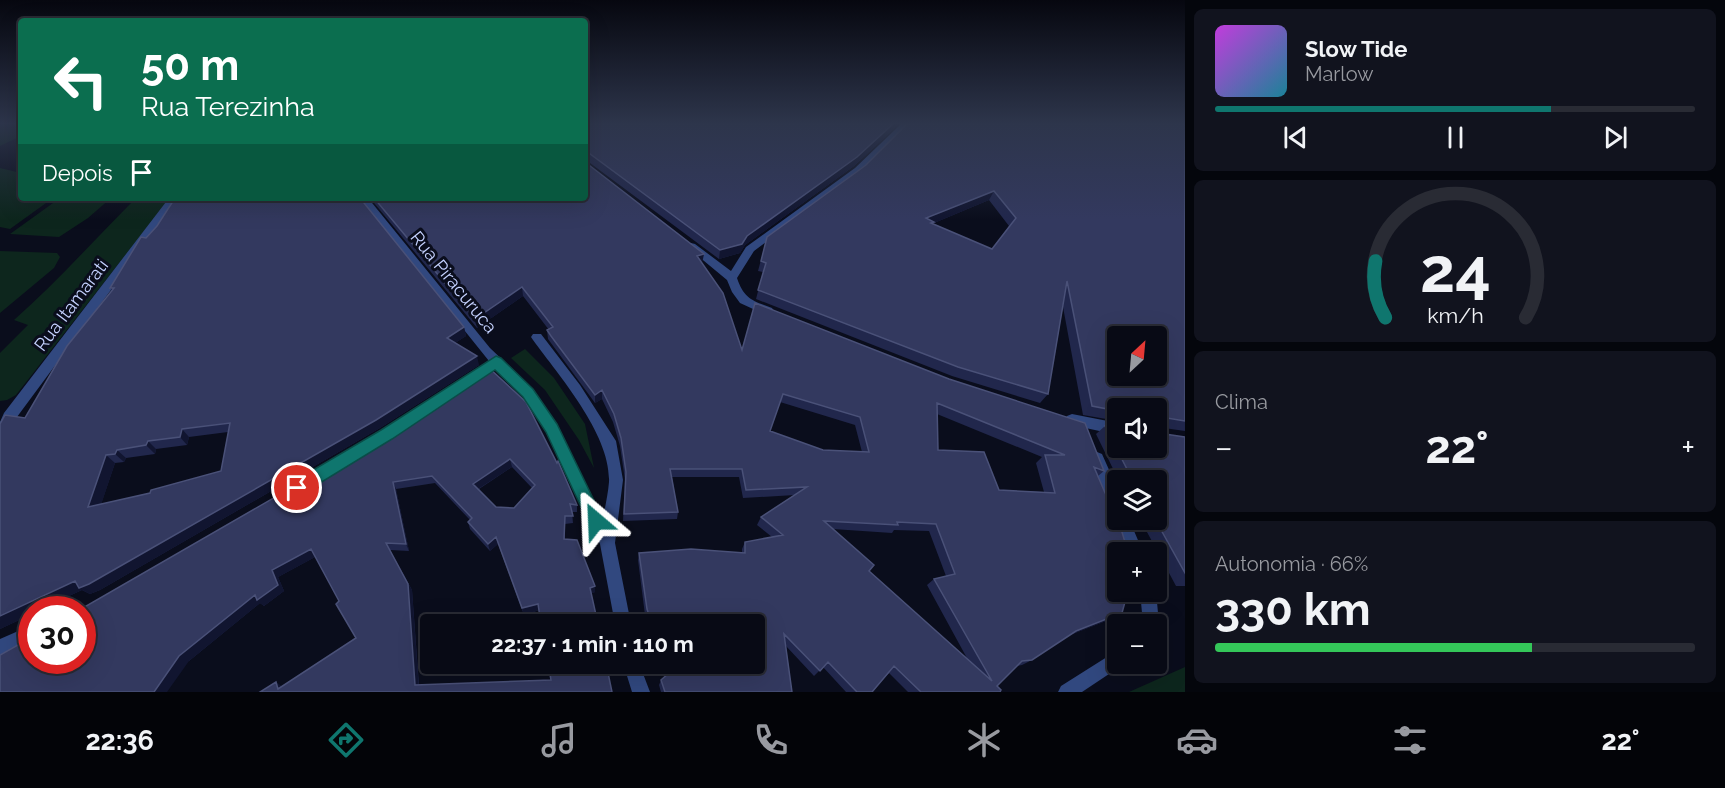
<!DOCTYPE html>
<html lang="pt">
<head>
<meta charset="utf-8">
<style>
	:root { --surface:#080a15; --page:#11131e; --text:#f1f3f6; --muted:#989aa0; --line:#292b34; --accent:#0f766e }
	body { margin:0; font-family:Raleway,sans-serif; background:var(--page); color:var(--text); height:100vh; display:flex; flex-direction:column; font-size:22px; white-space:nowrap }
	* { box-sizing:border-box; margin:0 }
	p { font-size:20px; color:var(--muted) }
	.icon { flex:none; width:33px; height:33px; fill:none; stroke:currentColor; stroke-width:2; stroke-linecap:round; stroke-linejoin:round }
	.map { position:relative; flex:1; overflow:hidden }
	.panel { display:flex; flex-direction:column; gap:9px; padding:9px; background:#04060c; width:540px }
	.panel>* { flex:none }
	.guide { position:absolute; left:18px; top:18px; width:570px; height:183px; border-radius:6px; box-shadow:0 6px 24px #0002,0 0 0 2px var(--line); background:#0b6e4f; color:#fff; overflow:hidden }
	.needle { width:39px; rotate:26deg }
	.buttons { position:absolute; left:1107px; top:326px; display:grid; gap:12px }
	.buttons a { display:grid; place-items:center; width:60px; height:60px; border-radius:6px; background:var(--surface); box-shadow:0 6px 24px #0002,0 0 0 2px var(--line); font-size:30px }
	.speed { position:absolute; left:18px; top:596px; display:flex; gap:12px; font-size:30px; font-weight:700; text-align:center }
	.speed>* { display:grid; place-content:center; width:78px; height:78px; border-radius:50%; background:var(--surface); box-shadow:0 6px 24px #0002,0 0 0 2px var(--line); line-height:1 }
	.speed .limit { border:9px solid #d22; background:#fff; color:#111 }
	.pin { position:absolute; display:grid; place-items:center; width:51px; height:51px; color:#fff; margin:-26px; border:3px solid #fff; border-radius:50%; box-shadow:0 2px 6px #0007 }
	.me { position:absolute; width:66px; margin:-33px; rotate:334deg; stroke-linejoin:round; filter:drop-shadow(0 0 4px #0008) }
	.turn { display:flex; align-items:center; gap:21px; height:126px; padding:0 24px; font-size:27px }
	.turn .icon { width:78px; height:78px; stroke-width:2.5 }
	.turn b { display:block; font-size:42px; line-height:51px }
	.then { display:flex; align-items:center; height:57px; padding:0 24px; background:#0003; gap:12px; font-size:22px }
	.big { font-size:45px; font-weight:700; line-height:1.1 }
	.panel .tile { flex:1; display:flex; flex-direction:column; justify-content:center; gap:9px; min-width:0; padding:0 21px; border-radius:9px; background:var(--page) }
	.panel .dial { align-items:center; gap:0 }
	.dial svg { height:156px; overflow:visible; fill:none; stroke:var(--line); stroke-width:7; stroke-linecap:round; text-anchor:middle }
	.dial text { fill:var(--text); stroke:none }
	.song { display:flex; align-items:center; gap:18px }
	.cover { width:72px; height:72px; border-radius:9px; background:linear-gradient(135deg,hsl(290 70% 55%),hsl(190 70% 35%)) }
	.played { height:6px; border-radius:3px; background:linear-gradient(90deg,var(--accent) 70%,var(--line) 70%) }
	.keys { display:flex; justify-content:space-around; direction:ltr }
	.heat { display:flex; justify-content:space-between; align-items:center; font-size:33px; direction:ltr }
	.charge { height:9px; border-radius:4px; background:linear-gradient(90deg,#34c759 66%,var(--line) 0) }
	.trip { position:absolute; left:420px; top:614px; width:345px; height:60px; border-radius:6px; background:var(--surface); box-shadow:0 6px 24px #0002,0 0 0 2px var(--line); font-weight:700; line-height:60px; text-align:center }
	.tabs { display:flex; height:96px; justify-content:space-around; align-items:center; background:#030408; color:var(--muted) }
	.tabs .icon { width:42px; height:42px }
	.tabs .on { color:var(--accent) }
	.tabs b { font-size:27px; color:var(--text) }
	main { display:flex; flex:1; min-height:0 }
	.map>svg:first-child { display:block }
	.green { fill:#0d261d }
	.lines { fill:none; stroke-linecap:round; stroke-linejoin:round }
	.street { fill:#31487f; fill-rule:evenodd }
	.wall { fill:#21274c; fill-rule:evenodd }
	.shaded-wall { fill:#111530 }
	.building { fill:#33395f; stroke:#4a5178; stroke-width:1.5; fill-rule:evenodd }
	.route { fill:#0f766e; stroke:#0a4d48; stroke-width:1.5 }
	.labels { text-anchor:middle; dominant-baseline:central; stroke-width:6; stroke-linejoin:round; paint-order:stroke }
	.street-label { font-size:18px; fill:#c5d2ff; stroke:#0a0d1c }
</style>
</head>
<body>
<main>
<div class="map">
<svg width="1185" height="692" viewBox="0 0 1185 692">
	<rect width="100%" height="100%" fill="#0a0d1c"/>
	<!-- green -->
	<path class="green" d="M0 123H21V136L0 146Z
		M0 168 21 173V198H53L10 229 0 227Z
		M60 198H111L88 218 59 237 10 234Z
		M136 198H170L16 395 7 400 0 401V353L28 325 14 320C57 282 95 239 136 198Z
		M0 251 57 253 60 257 54 268 0 313Z
		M525 349 554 378 585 424 594 468 579 440 545 390 511 358Z
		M1185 667V692H1129Z"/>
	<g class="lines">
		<!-- street -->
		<path class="street" d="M902 123 910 124 861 172 754 251 737 278C744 299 753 301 772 308L774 311 772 314H764L740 303 732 292 727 280 686 246 691 243 695 244 731 271 746 247 855 168Z
			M169 198H179L14 421 5 439 0 441V422L4 413Z
			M358 198H368L490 348 533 389 557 424 603 519C605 507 608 494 609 482 611 435 560 377 533 340L531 337 533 334H541L580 385 616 441 623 480 615 543 631 624H615L600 544 547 432 523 397 496 369 420 419 415 420 410 419 408 415 410 411 489 361Z
			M1072 414 1118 423V435L1067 424 1065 420 1067 416Z
			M1097 452 1102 454 1118 490V519H1129L1143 552H1127L1115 519 1116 515 1113 514 1090 458 1092 454Z
			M1140 591H1156L1159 624 1157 630 1156 624H1143Z
			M32 625V642L0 655V639Z
			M1118 650V663L1124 664 1082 692H1058L1061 686Z
			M623 663H639L650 692H632Z"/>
	</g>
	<!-- wall -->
	<path class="wall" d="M585 123H900L854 166 745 245 740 253 719 259 586 160H585Z
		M1185 123V431L1164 428 1165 434 1185 437V586H1176L1140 519H1156V480H1127L1118 479 1096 434 1105 426 1118 447 1156 408H1118V421L1083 415 1063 307 1048 394 1040 403 952 376 756 299 763 272 758 271 767 237 866 165ZM989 200 1009 226 992 249 933 224 934 223Z
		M370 198H585L702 264 742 349 755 303 1104 471 1098 476 1111 619 1070 635 1032 660 1022 665 1017 666 997 686 1000 692H908L889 673 872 692H846L823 667 814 676 786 646 792 692H661L659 685 661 680 667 675 662 663H754V624H648L645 615 638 560 639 553 742 552V549L745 542 772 537 757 525 761 517 795 495 743 498 739 477H672L678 512 677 519 623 521 625 480 620 446 613 422 602 399 595 403 548 339 547 330H549L523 296 477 328ZM780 402 855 425 862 452 823 450 770 431ZM937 414 1042 457 1036 463 1044 492 999 490 938 450ZM833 529 892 533 894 530 929 531 946 576 934 579 927 585 968 660 869 571Z
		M157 226 464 327 466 336 455 343 479 365 380 428 100 590 90 594 82 590 41 609H32V614L0 629 25 418 112 291 110 288 146 238ZM228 432 221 471 150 493 101 504 115 463 124 462 126 458 155 454 156 449 187 445 189 437Z
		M488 367 577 505V512H572L573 523 565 524V539L595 586V592L524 615 498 544 490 551 470 529 468 522 470 520 435 483 396 489 409 551 390 550 412 590 419 685 612 692 282 686 356 638 339 601 315 557 278 577 284 591 264 606 260 603 189 661 0 692 388 432ZM512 467 532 488 514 508 496 507 479 489Z"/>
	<!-- shaded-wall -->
	<path class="shaded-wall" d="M894 123H900L854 166 745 245 740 253 719 259 720 250Z
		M994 191 989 200 934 223 929 231 926 218Z
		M704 254 702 264 697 256Z
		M522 287 523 296 477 328 475 319Z
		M464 327 466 336 449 347 447 338Z
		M477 356 479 365 380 428 100 590 90 594 82 590 41 609H32V614L0 629V616Z
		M602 390V399L595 403V395Z
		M182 429 189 437 187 445 180 437Z
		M148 441 156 449 155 454 146 445Z
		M117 450 126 458 124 462 115 454Z
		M106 455 115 463 98 514 88 507Z
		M510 459 512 467 475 491 473 484Z
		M393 482 396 489 409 551 406 544Z
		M496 537 498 544 490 551 488 544Z
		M386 543 412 590 419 690 415 685Z
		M311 549 317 556 278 577 284 591 264 606 260 603 189 661 167 692H154L179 656 272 570Z
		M595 586V592L590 594V588Z
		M538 604 539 610 524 615 522 608Z
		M1122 613 1111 619 1065 637 1076 631Z
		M276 682 283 687 278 689Z"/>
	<!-- building -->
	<path class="building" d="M585 123H894L857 157 747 236 742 244 720 250 586 151H585Z
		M908 123H1185V421L1167 418 1164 421 1165 434 1185 437V573L1155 519H1156V511H1157L1156 510V480H1141L1137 472 1128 471 1105 426 1118 427V447H1156V408H1118V411L1092 406 1067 281 1048 394 958 367 758 290 766 263 761 261 767 237 866 165ZM994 191 1016 218 992 249 931 223 934 222 926 218ZM1118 336H1156V375H1118Z
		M585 162 704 254 697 256 723 293 742 350 755 303 949 379 1085 423 1104 471 1094 467 1112 509H1115L1128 552H1118V591H1128L1122 613 1076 631 1032 660 1022 661 997 686 1001 690 1000 692H921L894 666 872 692H857L828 662 820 671 784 634 792 692H665L661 680 669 673 666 663H754V624H652L647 609 639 553 691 549 745 553V542L783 535 761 517 807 487 746 490 742 469H670L678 512 624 514 626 472 621 438 614 414 602 390 595 395 551 336 547 330 553 327 522 287 475 319 374 198H585ZM783 394 860 417 869 452 823 450 770 431ZM937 403 1065 455H1045L1055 493 999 490 984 452 938 450ZM824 521 898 525 897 522 936 524 955 574 934 579 992 681 869 571 874 565Z
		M175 198H360L464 327 447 338 477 356 376 420 89 584 79 588 75 581 0 616V424L5 415 25 418 67 346 114 288H110L141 237 146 238 157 226ZM230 423 221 471 151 490 150 493 88 507 106 455 115 454 117 450 146 445 148 441 180 437 182 429Z
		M488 367 526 402 557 463 558 461 577 505 570 504 573 516H565L564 539 577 540 595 586 590 588 598 624H541L538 604 522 608 496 537 488 544 468 522 472 518 432 476 393 482 406 544 386 543 408 584 415 685 551 680 548 663H606L612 692H260L276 682 278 689 356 638 336 604 339 601 311 549 272 570 278 585 257 600 255 595 179 656 154 692H0V655L32 637V660H82V609H81L388 432ZM510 459 535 485 514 508 496 507 473 484Z"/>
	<!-- sky -->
	<linearGradient id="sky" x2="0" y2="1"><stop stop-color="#06070f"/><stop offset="0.56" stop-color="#2d354b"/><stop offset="1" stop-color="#2d354b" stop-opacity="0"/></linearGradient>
	<rect width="1185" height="220" fill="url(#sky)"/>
	<!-- route -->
	<path class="route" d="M496 356 501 358 533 389 557 424 604 521 602 526 596 529 590 526 546 432 523 397 495 370 392 439 302 494 297 496 291 494 289 488 291 483 381 430Z"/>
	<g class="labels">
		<!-- street labels -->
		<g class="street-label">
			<text transform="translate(454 282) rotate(51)">Rua Piracuruca</text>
			<text transform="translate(71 305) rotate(-53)">Rua Itamarati</text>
		</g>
	</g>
</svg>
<div class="buttons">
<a><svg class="needle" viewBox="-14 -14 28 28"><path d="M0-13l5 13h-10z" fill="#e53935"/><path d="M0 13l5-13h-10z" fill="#989aa0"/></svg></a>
<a><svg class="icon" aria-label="sound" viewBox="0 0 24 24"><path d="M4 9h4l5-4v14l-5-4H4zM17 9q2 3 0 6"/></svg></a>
<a><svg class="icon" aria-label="layers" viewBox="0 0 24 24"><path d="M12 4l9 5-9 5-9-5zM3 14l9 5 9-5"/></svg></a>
<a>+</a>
<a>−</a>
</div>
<div class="speed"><div class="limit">30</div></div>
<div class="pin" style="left:297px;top:488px;background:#d93025"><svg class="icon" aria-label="arrive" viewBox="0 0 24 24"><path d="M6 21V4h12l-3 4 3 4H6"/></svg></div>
<svg class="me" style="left:596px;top:521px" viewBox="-20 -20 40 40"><path d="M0-17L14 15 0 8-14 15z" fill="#0f766e" stroke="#fff" stroke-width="4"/></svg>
<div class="trip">22:37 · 1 min · 110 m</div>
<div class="guide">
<div class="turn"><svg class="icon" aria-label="left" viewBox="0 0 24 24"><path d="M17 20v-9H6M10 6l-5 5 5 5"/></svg><div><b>50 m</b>Rua Terezinha</div></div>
<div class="then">Depois<svg class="icon" aria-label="arrive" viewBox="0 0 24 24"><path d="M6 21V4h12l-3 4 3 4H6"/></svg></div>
</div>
</div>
<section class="panel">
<div class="tile">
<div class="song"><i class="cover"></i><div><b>Slow Tide</b><p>Marlow</p></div></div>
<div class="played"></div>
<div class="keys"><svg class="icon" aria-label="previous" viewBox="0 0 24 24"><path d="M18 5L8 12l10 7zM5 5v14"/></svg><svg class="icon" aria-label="pause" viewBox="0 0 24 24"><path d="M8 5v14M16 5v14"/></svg><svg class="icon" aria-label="next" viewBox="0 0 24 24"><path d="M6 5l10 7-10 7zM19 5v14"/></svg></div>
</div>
<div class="tile dial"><svg viewBox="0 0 100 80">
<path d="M14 69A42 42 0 1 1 86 69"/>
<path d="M14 69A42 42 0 0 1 9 40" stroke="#0f766e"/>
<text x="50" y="56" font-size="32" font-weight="700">24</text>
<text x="50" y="72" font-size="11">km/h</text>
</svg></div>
<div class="tile"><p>Clima</p>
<div class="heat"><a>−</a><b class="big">22°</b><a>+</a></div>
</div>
<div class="tile"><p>Autonomia · 66%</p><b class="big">330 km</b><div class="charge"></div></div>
</section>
</main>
<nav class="tabs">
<b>22:36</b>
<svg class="icon on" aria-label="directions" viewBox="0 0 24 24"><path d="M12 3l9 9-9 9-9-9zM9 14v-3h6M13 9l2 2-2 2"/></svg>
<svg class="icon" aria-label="music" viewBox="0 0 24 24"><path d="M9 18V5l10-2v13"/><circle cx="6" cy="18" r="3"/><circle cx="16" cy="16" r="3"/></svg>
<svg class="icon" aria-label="phone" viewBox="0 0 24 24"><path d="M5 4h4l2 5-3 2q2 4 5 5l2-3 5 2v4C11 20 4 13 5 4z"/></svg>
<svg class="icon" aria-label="climate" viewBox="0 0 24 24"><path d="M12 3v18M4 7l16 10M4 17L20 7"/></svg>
<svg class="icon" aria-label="car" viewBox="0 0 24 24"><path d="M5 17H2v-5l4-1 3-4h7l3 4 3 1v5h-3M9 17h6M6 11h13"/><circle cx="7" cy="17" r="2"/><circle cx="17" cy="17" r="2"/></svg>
<svg class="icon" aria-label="filters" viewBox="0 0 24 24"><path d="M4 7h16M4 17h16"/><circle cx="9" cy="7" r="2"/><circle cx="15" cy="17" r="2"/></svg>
<b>22°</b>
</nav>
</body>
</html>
